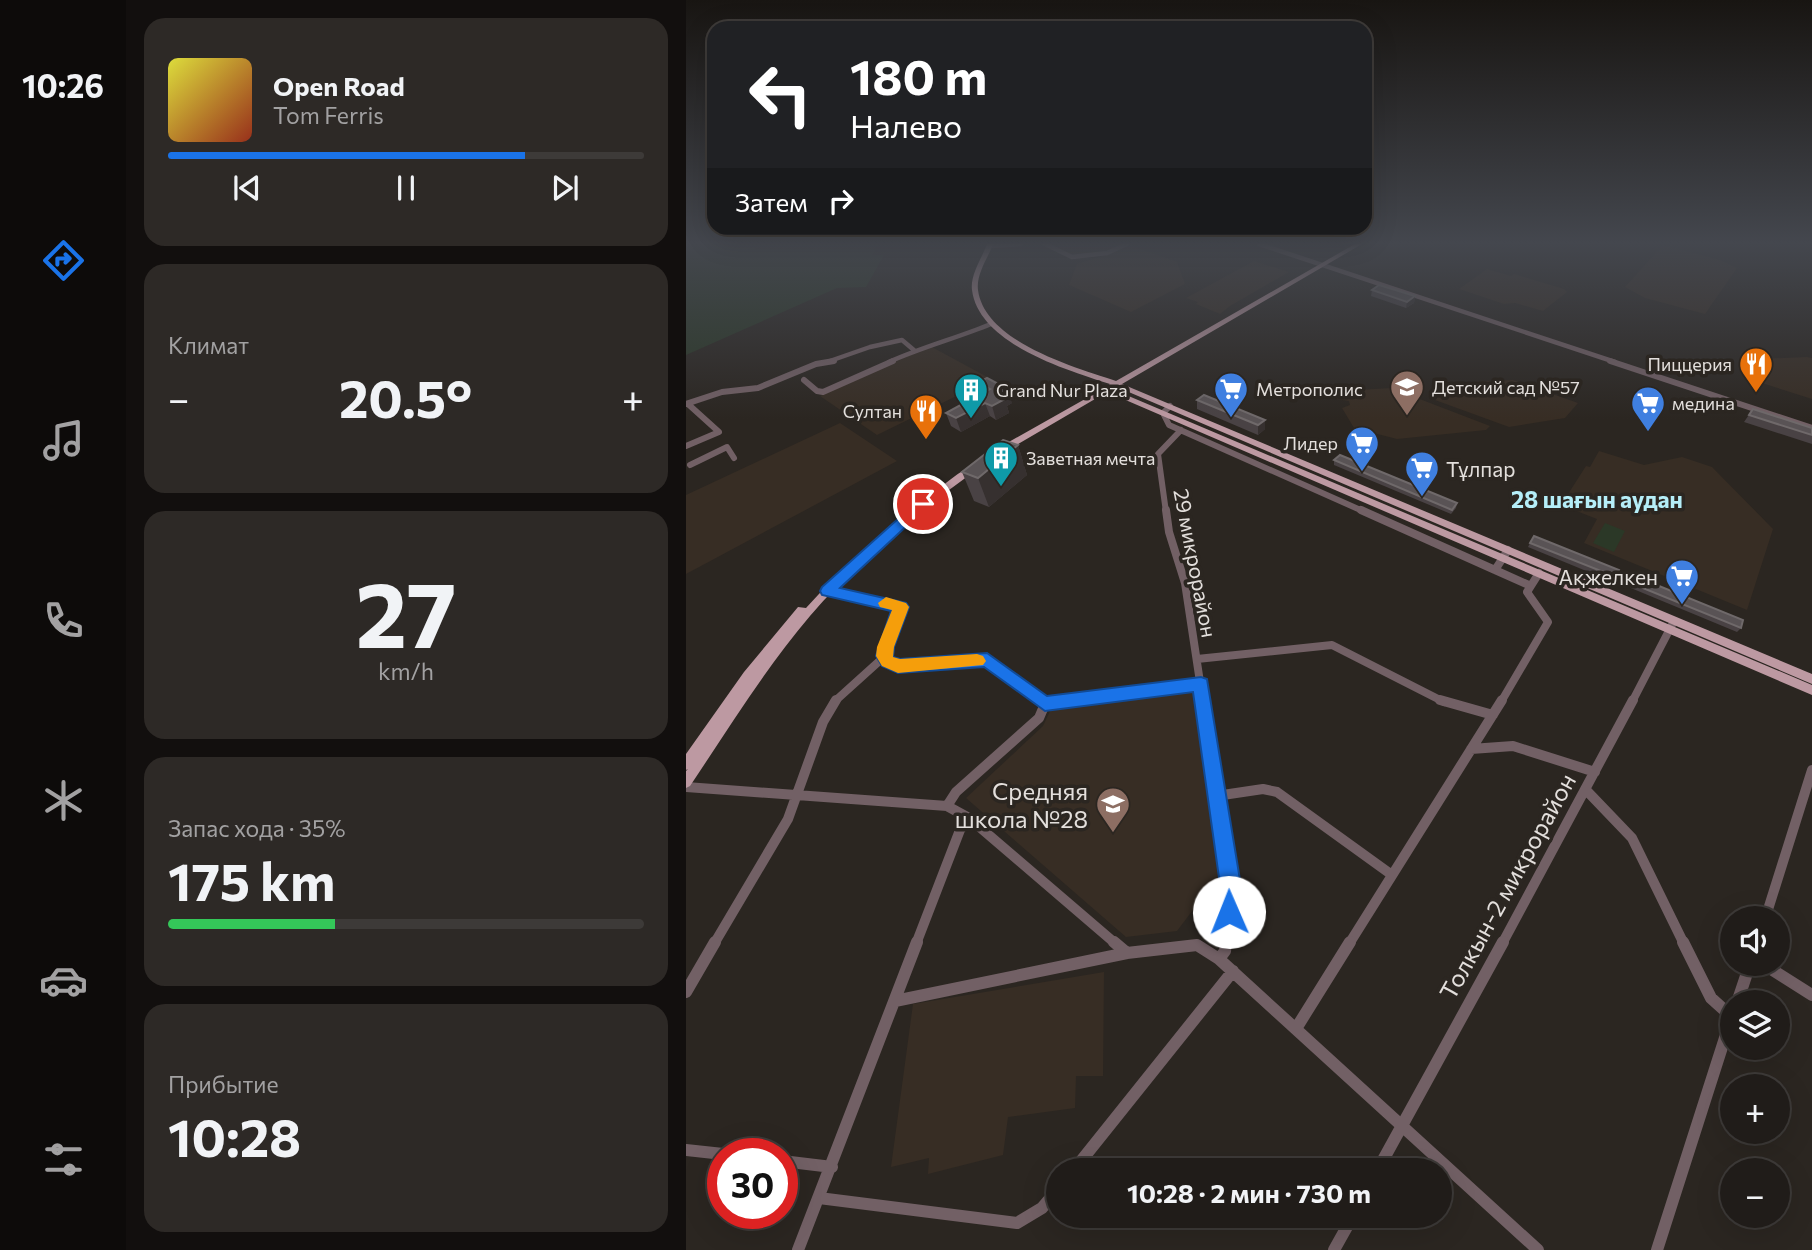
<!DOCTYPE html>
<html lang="ru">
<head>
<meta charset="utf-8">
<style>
	:root { --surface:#201c19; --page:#2d2926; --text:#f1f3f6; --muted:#a2a1a2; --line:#3d3a38; --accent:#1a73e8 }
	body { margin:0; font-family:Commissioner,sans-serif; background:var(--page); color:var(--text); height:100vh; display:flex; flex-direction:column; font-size:26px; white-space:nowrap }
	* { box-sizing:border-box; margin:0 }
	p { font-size:23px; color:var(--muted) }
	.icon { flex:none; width:38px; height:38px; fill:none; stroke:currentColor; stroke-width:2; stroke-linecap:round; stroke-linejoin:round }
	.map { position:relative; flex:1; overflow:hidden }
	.drawer { display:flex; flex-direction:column; gap:18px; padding:18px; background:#120f0e; width:560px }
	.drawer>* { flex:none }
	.guide { position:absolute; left:21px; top:21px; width:665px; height:214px; border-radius:21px; box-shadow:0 7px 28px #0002,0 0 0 2px var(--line); background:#202124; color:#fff; overflow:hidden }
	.tools { position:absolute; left:1034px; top:906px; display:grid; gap:14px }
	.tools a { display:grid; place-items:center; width:70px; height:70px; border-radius:50%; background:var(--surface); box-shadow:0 7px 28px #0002,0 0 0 2px var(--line); font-size:35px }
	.speed { position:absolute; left:21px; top:1138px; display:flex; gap:14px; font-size:35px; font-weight:700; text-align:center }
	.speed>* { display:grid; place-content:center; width:91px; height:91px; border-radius:50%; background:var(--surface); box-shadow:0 7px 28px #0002,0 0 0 2px var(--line); line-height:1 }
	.speed .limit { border:10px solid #d22; background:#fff; color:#111 }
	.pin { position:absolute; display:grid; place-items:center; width:60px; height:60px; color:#fff; margin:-30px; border:4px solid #fff; border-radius:50%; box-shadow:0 2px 7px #0007 }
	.me { position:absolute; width:77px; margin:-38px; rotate:359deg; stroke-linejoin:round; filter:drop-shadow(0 0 5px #0008) }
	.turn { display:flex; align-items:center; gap:24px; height:147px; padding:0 28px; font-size:32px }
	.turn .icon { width:91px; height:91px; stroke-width:2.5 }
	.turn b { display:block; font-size:49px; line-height:60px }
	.then { display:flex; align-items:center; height:66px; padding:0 28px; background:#0003; gap:14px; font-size:26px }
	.big { font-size:52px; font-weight:700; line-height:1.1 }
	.drawer .tile { flex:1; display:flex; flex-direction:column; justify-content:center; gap:10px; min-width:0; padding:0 24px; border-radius:21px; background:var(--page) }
	.drawer .dial { align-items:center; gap:0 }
	.dial b { font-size:91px; line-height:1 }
	.song { display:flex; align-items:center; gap:21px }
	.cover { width:84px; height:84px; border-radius:10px; background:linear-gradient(135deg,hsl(60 70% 55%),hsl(10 70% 35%)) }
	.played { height:7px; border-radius:4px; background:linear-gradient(90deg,var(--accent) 75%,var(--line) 75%) }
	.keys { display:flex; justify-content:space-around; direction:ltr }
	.heat { display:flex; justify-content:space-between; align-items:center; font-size:38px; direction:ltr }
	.charge { height:10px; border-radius:5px; background:linear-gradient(90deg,#34c759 35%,var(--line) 0) }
	.trip { position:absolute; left:360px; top:1158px; width:406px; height:70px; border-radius:35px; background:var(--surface); box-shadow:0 7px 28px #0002,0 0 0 2px var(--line); font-weight:700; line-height:70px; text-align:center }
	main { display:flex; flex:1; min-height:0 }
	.dock { display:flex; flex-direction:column; width:126px; justify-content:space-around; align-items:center; background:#0d0b0a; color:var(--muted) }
	.dock .icon { width:49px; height:49px }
	.dock .active { color:var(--accent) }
	.dock b { font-size:32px; color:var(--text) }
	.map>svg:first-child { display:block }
	.built { fill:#372d24 }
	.green { fill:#2b3827 }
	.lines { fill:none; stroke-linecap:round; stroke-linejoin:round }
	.minor-far4 { stroke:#726065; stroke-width:4.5 }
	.minor-far3 { stroke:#726065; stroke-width:6 }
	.minor-far2 { stroke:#726065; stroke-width:8 }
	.minor-far1 { stroke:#726065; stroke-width:10 }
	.minor { stroke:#726065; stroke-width:12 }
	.major { fill:#bd99a2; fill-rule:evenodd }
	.wall { fill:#494244 }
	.shaded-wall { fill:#36302f }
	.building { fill:#595355; stroke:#6f696a; stroke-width:2 }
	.route { fill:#1a73e8; stroke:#114b97; stroke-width:2 }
	.slow { fill:#f59e0b }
	.labels { text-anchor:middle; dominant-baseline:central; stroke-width:7; stroke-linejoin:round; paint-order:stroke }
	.far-poi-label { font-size:18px; fill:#e3dfdc; stroke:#2b2621; text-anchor:start }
	.poi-label { font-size:21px; fill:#e3dfdc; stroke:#2b2621; text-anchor:start }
	.street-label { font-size:21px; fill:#e3dfdc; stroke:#2b2621 }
	.neighbourhood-label { font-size:23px; font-weight:bold; fill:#b5eef8; stroke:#2b2621 }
	.near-poi-label { font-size:24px; fill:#e3dfdc; stroke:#2b2621; text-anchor:end }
	.near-street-label { font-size:24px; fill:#e3dfdc; stroke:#2b2621 }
</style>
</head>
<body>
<main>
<nav class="dock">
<b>10:26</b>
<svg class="icon active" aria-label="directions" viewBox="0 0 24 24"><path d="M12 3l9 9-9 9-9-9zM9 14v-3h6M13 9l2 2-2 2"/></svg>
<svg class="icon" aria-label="music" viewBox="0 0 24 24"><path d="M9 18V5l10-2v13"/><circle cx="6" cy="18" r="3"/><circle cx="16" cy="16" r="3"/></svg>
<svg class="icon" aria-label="phone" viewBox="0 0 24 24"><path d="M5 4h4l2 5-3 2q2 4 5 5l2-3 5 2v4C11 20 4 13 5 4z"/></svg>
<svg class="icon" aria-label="climate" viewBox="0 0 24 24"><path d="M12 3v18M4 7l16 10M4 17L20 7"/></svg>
<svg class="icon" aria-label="car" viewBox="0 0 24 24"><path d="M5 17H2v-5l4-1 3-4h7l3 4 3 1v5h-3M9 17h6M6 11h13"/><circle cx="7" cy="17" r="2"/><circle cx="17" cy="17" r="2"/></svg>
<svg class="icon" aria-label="filters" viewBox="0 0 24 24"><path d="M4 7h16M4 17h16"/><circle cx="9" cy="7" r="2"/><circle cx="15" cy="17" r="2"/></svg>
</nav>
<section class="drawer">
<div class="tile">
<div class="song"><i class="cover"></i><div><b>Open Road</b><p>Tom Ferris</p></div></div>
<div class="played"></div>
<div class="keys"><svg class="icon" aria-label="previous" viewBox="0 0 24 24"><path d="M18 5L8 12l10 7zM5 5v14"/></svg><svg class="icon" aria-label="pause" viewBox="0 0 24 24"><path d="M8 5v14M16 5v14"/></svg><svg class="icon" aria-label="next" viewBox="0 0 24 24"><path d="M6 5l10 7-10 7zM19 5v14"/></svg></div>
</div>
<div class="tile"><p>Климат</p>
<div class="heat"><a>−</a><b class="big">20.5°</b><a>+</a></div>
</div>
<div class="tile dial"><b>27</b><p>km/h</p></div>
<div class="tile"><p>Запас хода · 35%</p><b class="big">175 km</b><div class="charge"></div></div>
<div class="tile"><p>Прибытие</p><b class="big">10:28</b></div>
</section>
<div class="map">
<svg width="1126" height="1250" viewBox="0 0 1126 1250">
	<rect width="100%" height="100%" fill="#2b2621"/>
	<!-- built -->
	<path class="built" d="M362 244H438L420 253 386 256Z
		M977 245 1034 260 1051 268 1019 314 959 298 939 287Z
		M446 246 491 262 499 284 445 312 383 285 391 264Z
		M568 261 603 272 544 306 534 314 510 304 512 302 500 298Z
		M801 269 825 276 828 274 878 289 881 292 857 311 829 303 818 304 773 289Z
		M244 346 305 379 191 435 134 396Z
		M1121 357 1126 358V399L1060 378 1071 359Z
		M827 380 892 403 879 418 823 427 749 400 765 383Z
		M705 388 804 426 800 430 711 439 668 428 656 408 664 405 663 401 650 399V394L656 391Z
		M154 423 211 461 0 574V495Z
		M913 451 958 465 996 457 1026 467 1087 529 1061 610 898 543 911 519 875 505 900 466 904 467Z
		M512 691 537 870 491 931 440 937 280 798 357 726 366 707Z
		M418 972 417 1076H390L389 1108 322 1117 317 1155 242 1174 243 1158 205 1167 227 1004Z"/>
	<!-- green -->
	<path class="green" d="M0 244H192L186 255H198L180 287 151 288 0 355Z
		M919 523 939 531 928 552 907 543Z"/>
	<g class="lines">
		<!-- minor-far4 -->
		<path class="minor-far4" d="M359 244 386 257 421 253 441 244
			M573 244 929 362
			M304 246 335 244
			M141 362 184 347 216 340 229 351
			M203 362C236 347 271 338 305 324"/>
		<!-- minor-far3 -->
		<path class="minor-far3" d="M924 361 1126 428
			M118 380 131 391 137 392 207 361
			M0 404 36 392 72 388 130 364 148 361
			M484 406 477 413 483 425 679 512
			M0 446 33 432 2 404
			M4 465 41 447 48 458
			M480 512 472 454 495 430"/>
		<!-- minor-far2 -->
		<path class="minor-far2" d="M480 510 483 532 499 583 517 702
			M675 510 809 570 822 550
			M809 570 845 586
			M141 591 215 607 200 651V657L212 666 301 660 357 702
			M511 659 646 645 758 702
			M148 702 199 656
			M373 702 515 684
			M815 702 862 622 841 592 853 573
			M946 702 988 621"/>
		<!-- minor-far1 -->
		<path class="minor-far1" d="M354 700 359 704 387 700
			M516 700 545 893 540 944
			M754 700 807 715
			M785 749 827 746 909 772
			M0 787 261 806 283 818 430 944
			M900 790 946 838 998 944
			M530 796 577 789 591 792 706 875
			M261 806 270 792 353 718 359 704
			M1079 919 1126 770
			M28 944 102 819 137 722 150 700
			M230 944 274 830 283 818
			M663 944 816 700
			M816 944 947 700"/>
		<!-- minor -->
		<path class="minor" d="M428 942 441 953 511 945 533 959 852 1250
			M997 942 1025 998 1046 1017
			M533 959 539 951 540 942
			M1077 964 1126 995
			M0 992 29 942
			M209 1001 441 953
			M1051 1003 1064 964
			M611 1027 664 942
			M0 1150 37 1154
			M96 1161 146 1167
			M387 1171 547 971
			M691 1171 817 942
			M133 1198 331 1223 356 1208 373 1188
			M112 1250 231 942
			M648 1250 667 1216
			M971 1250 1046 1016"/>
		<!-- major -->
		<path class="major" d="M301 244H307C302 258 290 274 292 290 299 342 388 367 430 381L669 244H676L436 384 1126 674V684L431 387 426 389 1126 685V695L421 392 320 451H314V447L415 390 414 386 420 387 424 384C381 370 293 344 286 290 284 275 296 258 301 244Z
			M289 464 293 467 292 469C231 512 173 559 124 616 79 669 43 728 4 786L0 788V771L2 769 0 770V754L58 672 112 607 120 608C158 566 199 529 244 495 258 485 273 471 289 464Z"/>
	</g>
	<!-- wall -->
	<path class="wall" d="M686 290 729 296 728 303 720 308 685 296Z
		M292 383 326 403 321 406 323 413 310 420 304 416 275 432 265 426 260 413 295 394Z
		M511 400 579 420V429L572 435 511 409Z
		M1067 409 1126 428V444L1058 422Z
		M332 445 341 475 303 507 288 501 276 472Z
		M648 460 771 503 770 508 765 514 648 465Z
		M844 543 933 570 927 582 842 547Z
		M946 575 1055 628 1051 632 940 586Z"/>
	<!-- shaded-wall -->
	<path class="shaded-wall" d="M729 296 728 303 720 308 721 302Z
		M322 389 326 403 321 406 323 413 310 420 306 406 312 395Z
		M299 403 304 416 275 432 270 418Z
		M579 420V429L572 435V425Z
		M332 445 341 475 303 507 292 478Z"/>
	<!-- building -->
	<path class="building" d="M693 285 729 296 721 302 686 290Z
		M301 378 322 389 312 395 319 399 306 406 299 403 270 418 260 413 304 389 292 383Z
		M518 395 579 420 572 425 511 400Z
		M1067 409 1126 428V435L1063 415Z
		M317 440 332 445 292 478 276 472Z
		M654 455 771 503 766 510 648 460Z
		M848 536 933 570 930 577 844 543Z
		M946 575 1057 620 1055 628 942 582Z"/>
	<!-- sky -->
	<linearGradient id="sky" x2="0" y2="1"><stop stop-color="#181512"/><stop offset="0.58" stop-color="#44474e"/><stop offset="1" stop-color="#44474e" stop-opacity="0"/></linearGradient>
	<rect width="1126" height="419" fill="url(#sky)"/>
	<!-- route -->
	<path class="route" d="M237 499 241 501V507L154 588 220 603 223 607 208 647 207 657 214 659 301 653 361 696 515 677 521 679 556 892 551 920 543 923 536 920 532 912 535 892 507 692 359 711 298 667 212 673 196 666 190 656 205 611 136 595 134 591 136 587 232 501Z"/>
	<!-- slow -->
	<path class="slow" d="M200 597 220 603 223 607 208 647 207 657 214 659 291 654 297 656 300 661 297 665 212 673 196 666 190 656 191 647 206 610 194 607 192 603Z"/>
	<!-- icons -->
	<defs>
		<g id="restaurant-pin" transform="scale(1.75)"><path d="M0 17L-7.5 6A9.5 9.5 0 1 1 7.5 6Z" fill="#e8710a" stroke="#2b2621"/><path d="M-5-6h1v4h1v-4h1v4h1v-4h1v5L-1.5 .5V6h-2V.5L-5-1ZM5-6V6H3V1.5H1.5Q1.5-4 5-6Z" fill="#fff"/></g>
		<g id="school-pin" transform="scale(1.75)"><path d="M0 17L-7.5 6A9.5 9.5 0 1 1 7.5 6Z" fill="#8d6e63" stroke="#2b2621"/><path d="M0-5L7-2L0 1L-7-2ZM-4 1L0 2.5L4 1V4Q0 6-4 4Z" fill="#fff"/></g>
		<g id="supermarket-pin" transform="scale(1.75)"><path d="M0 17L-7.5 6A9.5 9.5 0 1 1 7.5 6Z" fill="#3f7fe0" stroke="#2b2621"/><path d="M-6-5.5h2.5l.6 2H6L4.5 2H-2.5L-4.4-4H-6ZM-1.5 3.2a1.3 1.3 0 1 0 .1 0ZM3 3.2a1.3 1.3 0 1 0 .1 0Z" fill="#fff"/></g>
		<g id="building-pin" transform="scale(1.75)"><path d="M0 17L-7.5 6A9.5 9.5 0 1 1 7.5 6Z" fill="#0f9aa8" stroke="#2b2621"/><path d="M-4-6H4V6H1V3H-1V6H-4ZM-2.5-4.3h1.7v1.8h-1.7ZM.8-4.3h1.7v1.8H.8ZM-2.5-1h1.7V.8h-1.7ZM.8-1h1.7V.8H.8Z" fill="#fff"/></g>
	</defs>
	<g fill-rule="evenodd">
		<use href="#restaurant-pin" x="1070" y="364"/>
		<use href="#school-pin" x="721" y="387"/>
		<use href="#supermarket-pin" x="545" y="389"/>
		<use href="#building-pin" x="285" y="390"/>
		<use href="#supermarket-pin" x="962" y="403"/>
		<use href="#restaurant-pin" x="240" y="411"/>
		<use href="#supermarket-pin" x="676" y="443"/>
		<use href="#building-pin" x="315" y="458"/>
		<use href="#supermarket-pin" x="736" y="468"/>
		<use href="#supermarket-pin" x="996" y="576"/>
		<use href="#school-pin" x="427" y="804"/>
	</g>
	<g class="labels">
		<!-- far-poi labels -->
		<g class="far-poi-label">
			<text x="1046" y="364" text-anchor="end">Пиццерия</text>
			<text x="746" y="387">Детский сад №57</text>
			<text x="570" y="389">Метрополис</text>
			<text x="310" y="390">Grand Nur Plaza</text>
			<text x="986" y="403">медина</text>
			<text x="216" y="411" text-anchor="end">Султан</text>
			<text x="652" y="443" text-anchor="end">Лидер</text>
			<text x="340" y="458">Заветная мечта</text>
		</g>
		<!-- poi labels -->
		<g class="poi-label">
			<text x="760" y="468">Тұлпар</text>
			<text x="972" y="576" text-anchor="end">Ақжелкен</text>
		</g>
		<!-- street labels -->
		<g class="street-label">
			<text transform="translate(510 563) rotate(79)">29 микрорайон</text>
		</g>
		<!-- neighbourhood labels -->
		<g class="neighbourhood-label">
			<text x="911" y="499">28 шағын аудан</text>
		</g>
		<!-- near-poi labels -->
		<g class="near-poi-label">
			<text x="402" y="790">Средняя<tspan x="402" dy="28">школа №28</tspan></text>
		</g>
		<!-- near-street labels -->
		<g class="near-street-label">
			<text transform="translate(821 886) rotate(-61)">Толкын-2 микрорайон</text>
		</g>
	</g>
</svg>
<div class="tools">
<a><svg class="icon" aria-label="sound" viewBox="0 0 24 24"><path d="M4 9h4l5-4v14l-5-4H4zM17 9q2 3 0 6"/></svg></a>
<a><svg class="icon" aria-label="layers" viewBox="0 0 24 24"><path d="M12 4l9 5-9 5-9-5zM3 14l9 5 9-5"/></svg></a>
<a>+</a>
<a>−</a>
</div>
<div class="speed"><div class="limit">30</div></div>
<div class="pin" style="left:237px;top:504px;background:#d93025"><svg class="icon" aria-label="arrive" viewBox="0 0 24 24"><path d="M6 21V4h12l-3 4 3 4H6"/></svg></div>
<svg class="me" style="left:543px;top:912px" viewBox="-20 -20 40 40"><circle r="19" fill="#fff"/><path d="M0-13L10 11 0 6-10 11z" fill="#1a73e8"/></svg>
<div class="trip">10:28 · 2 мин · 730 m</div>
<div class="guide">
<div class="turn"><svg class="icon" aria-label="left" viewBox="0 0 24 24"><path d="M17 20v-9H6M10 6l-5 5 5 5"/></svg><div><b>180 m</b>Налево</div></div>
<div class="then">Затем<svg class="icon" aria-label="right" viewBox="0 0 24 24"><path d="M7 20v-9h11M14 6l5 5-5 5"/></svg></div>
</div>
</div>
</main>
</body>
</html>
